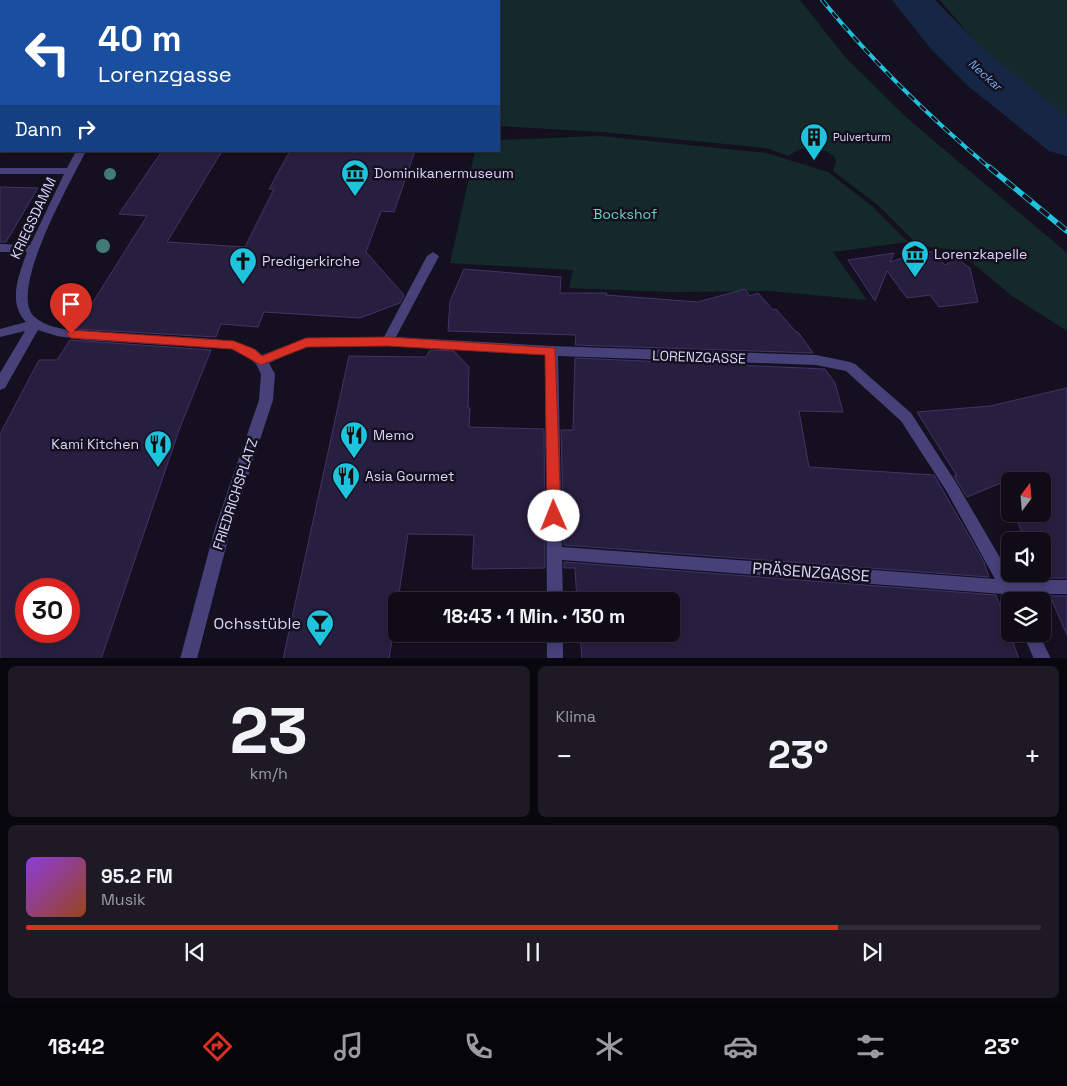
<!DOCTYPE html>
<html lang="de">
<head>
<meta charset="utf-8">
<style>
	:root { --surface:#0f0c18; --page:#1d1a25; --text:#f1f3f6; --muted:#9b9ba2; --line:#2f2c37; --accent:#d93025 }
	body { margin:0; font-family:"Space Grotesk",sans-serif; background:var(--page); color:var(--text); height:100vh; display:flex; flex-direction:column; font-size:19px; white-space:nowrap }
	* { box-sizing:border-box; margin:0 }
	p { font-size:16px; color:var(--muted) }
	.icon { flex:none; width:28px; height:28px; fill:none; stroke:currentColor; stroke-width:2; stroke-linecap:round; stroke-linejoin:round }
	.map { position:relative; height:658px; overflow:hidden }
	.sheet { display:flex; flex-direction:column; gap:8px; padding:8px; background:#08070d; flex:1 }
	.sheet>* { flex:none }
	.guide { position:absolute; left:0px; top:0px; width:500px; height:152px; box-shadow:0 2px 8px #0003,0 0 0 1px var(--line); background:#1a4fa0; color:#fff; overflow:hidden }
	.needle { width:32px; rotate:16deg }
	.controls { position:absolute; left:1001px; top:472px; display:grid; gap:10px }
	.controls a { display:grid; place-items:center; width:50px; height:50px; border-radius:8px; background:var(--surface); box-shadow:0 2px 8px #0003,0 0 0 1px var(--line); font-size:25px }
	.speed { position:absolute; left:15px; top:578px; display:flex; gap:10px; font-size:25px; font-weight:700; text-align:center }
	.speed>* { display:grid; place-content:center; width:65px; height:65px; border-radius:50%; background:var(--surface); box-shadow:0 2px 8px #0003,0 0 0 1px var(--line); line-height:1 }
	.speed .limit { border:8px solid #d22; background:#fff; color:#111 }
	.pin { position:absolute; display:grid; place-items:center; width:42px; height:42px; color:#fff; margin:-51px -21px; border-radius:50% 50% 50% 0; rotate:-45deg; box-shadow:0 0 5px #0007 }
	.pin .icon { rotate:45deg }
	.me { position:absolute; width:55px; margin:-28px; rotate:359deg; stroke-linejoin:round; filter:drop-shadow(0 0 4px #0008) }
	.turn { display:flex; align-items:center; gap:18px; height:105px; padding:0 15px; font-size:22px }
	.turn .icon { width:65px; height:65px; stroke-width:2.5 }
	.turn b { display:block; font-size:35px; line-height:42px }
	.then { display:flex; align-items:center; height:48px; padding:0 15px; background:#0003; gap:10px; font-size:19px }
	.big { font-size:38px; font-weight:700; line-height:1.1 }
	.sheet .tile { flex:1; display:flex; flex-direction:column; justify-content:center; gap:8px; min-width:0; padding:0 18px; border-radius:8px; background:var(--page) }
	.sheet .dial { align-items:center; gap:0 }
	.dial b { font-size:65px; line-height:1 }
	.song { display:flex; align-items:center; gap:15px }
	.cover { width:60px; height:60px; border-radius:8px; background:linear-gradient(135deg,hsl(270 70% 55%),hsl(20 70% 35%)) }
	.played { height:5px; border-radius:2px; background:linear-gradient(90deg,var(--accent) 80%,var(--line) 80%) }
	.keys { display:flex; justify-content:space-around; direction:ltr }
	.heat { display:flex; justify-content:space-between; align-items:center; font-size:28px; direction:ltr }
	.sheet .tiles { flex:1; display:grid; gap:8px; grid-template-columns:1fr 1fr }
	.tile:last-child { grid-column:span 2 }
	.trip { position:absolute; left:388px; top:592px; width:292px; height:50px; border-radius:8px; background:var(--surface); box-shadow:0 2px 8px #0003,0 0 0 1px var(--line); font-weight:700; line-height:50px; text-align:center }
	.dock { display:flex; height:80px; justify-content:space-around; align-items:center; background:#06050a; color:var(--muted) }
	.dock .icon { width:35px; height:35px }
	.dock .selected { color:var(--accent) }
	.dock b { font-size:22px; color:var(--text) }
	.map>svg:first-child { display:block }
	.green { fill:#142a2a }
	.lines { fill:none; stroke-linecap:round; stroke-linejoin:round }
	.river { fill:#162745; fill-rule:evenodd }
	.building { fill:#271f3f; stroke:#403468; fill-rule:evenodd }
	.minor { fill:#464179; fill-rule:evenodd }
	.rail-far1-casing { stroke:#1ec3dd; stroke-width:4 }
	.rail-casing { stroke:#1ec3dd; stroke-width:5.5 }
	.rail-far1 { stroke:#141020; stroke-width:2.5; stroke-dasharray:8; stroke-linecap:butt }
	.rail { stroke:#141020; stroke-width:4; stroke-dasharray:11; stroke-linecap:butt }
	.tree { fill:#447a75 }
	.route { fill:#d93025; stroke:#8d1f18 }
	.labels { text-anchor:middle; dominant-baseline:central; stroke-width:5; stroke-linejoin:round; paint-order:stroke }
	.far-poi-label { font-size:11px; fill:#dbd5f9; stroke:#141020; text-anchor:start }
	.far-water-label { font-size:12px; font-style:italic; fill:#71aeec; stroke:#141020 }
	.poi-label { font-size:14px; fill:#dbd5f9; stroke:#141020; text-anchor:start }
	.park-label { font-size:14px; fill:#6bd0ba; stroke:#141020 }
	.street-label { font-size:14px; fill:#dbd5f9; stroke:#141020 }
	.near-street-label { font-size:16px; fill:#dbd5f9; stroke:#141020 }
	.near-poi-label { font-size:16px; fill:#dbd5f9; stroke:#141020; text-anchor:end }
</style>
</head>
<body>
<div class="map">
<svg width="1067" height="659" viewBox="0 0 1067 659">
	<rect width="100%" height="100%" fill="#141020"/>
	<!-- green -->
	<path class="green" d="M174 0H800L845 57 908 119 1067 253V331L1012 296 957 250 919 246 878 205 833 171 836 162 835 157C821 145 803 144 789 156L766 148 602 132 499 126V1Z
		M940 0H1067V117L988 57Z
		M600 136 766 153 828 172 873 207 908 242 833 252 867 300 770 291 672 292 569 288 573 270 450 263 475 151H499V140Z"/>
	<g class="lines">
		<!-- river -->
		<path class="river" d="M892 0H935L982 48 1067 116V156L1049 151 968 86 931 49Z"/>
	</g>
	<!-- building -->
	<path class="building" d="M162 151H222L167 242 245 247 274 189H269L290 151H415L394 212 381 211 366 252 404 295 400 303 360 318 264 312 258 327 221 324 216 337 76 329 147 216 119 214Z
		M0 187 38 188 6 242H0Z
		M925 251 933 252 945 265 957 259 970 268 978 302 939 307 930 295 907 298 887 271 875 301 848 260 894 253 890 262Z
		M464 269 561 277 560 293H607L606 295 698 302 745 289 750 296 758 293 773 310 776 309 796 332H798L813 353 575 345 576 335 448 331 450 301Z
		M70 340 211 350 179 430 101 659H0V434L39 360H57ZM26 589H69V631H26Z
		M430 350 454 351 469 367 468 408H470L469 427 544 429 545 568 472 569 474 535 408 534 389 659H283L349 356 426 357Z
		M575 358 825 369 835 383 843 412 799 411 809 467 934 475 984 562 989 577 564 545 561 430H573Z
		M1067 388V578H1042L1040 574H1042V541H1026L1014 514H1042V481H1010V504L1001 483 967 497 954 476H957L917 412 990 406Z
		M564 562 996 595 1019 659H582L580 634H671V601H577L575 568H564Z
		M1050 596H1067V635Z"/>
	<g class="lines">
		<!-- minor -->
		<path class="minor" d="M135 0H143V1H135Z
			M76 151H86C69 185 19 272 29 308 32 320 49 326 59 328 80 333 102 333 123 334 160 336 197 337 233 341L255 349 262 355 306 338 384 337 427 256 433 252 439 256 396 337 551 346 816 355 850 362 855 364 911 413 957 484 1013 580H1067V594H1021L1024 601H1010V606L1003 594 562 560 563 601H547L545 355 388 345 307 346 269 363 275 374 273 400 231 528 197 659H180L215 528 259 400 261 374 256 364 245 355 231 349 85 340 57 336 38 330 5 388 0 390V373L25 331 0 337V329L26 322C7 302 19 275 27 252H0V244L30 245 64 174H0V168H67ZM558 356 816 365 846 371 901 421 947 492 995 579 562 547Z
			M547 634H563V659H547Z
			M1023 634H1039L1051 659H1034Z"/>
		<!-- rail-far1 casing -->
		<g class="rail-far1-casing">
			<path id="rail-far1" d="M822 0C873 62 929 117 991 169"/>
		</g>
		<!-- rail casing -->
		<g class="rail-casing">
			<path id="rail" d="M989 167 1067 231"/>
		</g>
		<!-- rail-far1 -->
		<use href="#rail-far1" class="rail-far1"/>
		<!-- rail -->
		<use href="#rail" class="rail"/>
	</g>
	<!-- trees -->
	<g class="tree">
		<circle cx="110" cy="174" r="6"/>
		<circle cx="103" cy="246" r="7"/>
	</g>
	<!-- route -->
	<path class="route" d="M71 330 234 341 254 349 262 356 306 338 388 337 555 348 561 516 559 521H549L547 516 545 355 388 346 307 347 261 365 232 349 71 338 66 334Z"/>
	<!-- icons -->
	<defs>
		<g id="building-pin" transform="scale(1.4375)"><path d="M0 17L-7.5 6A9.5 9.5 0 1 1 7.5 6Z" fill="#1ec3dd" stroke="#141020"/><path d="M-4-6H4V6H1V3H-1V6H-4ZM-2.5-4.3h1.7v1.8h-1.7ZM.8-4.3h1.7v1.8H.8ZM-2.5-1h1.7V.8h-1.7ZM.8-1h1.7V.8H.8Z" fill="#111"/></g>
		<g id="museum-pin" transform="scale(1.4375)"><path d="M0 17L-7.5 6A9.5 9.5 0 1 1 7.5 6Z" fill="#1ec3dd" stroke="#141020"/><path d="M0-6L6-3V-2H-6V-3ZM-5-1h2V3h-2ZM-1-1h2V3h-2ZM3-1h2V3H3ZM-6 4H6V6H-6Z" fill="#111"/></g>
		<g id="church-pin" transform="scale(1.4375)"><path d="M0 17L-7.5 6A9.5 9.5 0 1 1 7.5 6Z" fill="#1ec3dd" stroke="#141020"/><path d="M-1.2-6h2.4v3.5h3.3v2.4h-3.3V6h-2.4V-.1h-3.3v-2.4h3.3Z" fill="#111"/></g>
		<g id="restaurant-pin" transform="scale(1.4375)"><path d="M0 17L-7.5 6A9.5 9.5 0 1 1 7.5 6Z" fill="#1ec3dd" stroke="#141020"/><path d="M-5-6h1v4h1v-4h1v4h1v-4h1v5L-1.5 .5V6h-2V.5L-5-1ZM5-6V6H3V1.5H1.5Q1.5-4 5-6Z" fill="#111"/></g>
		<g id="bar-pin" transform="scale(1.4375)"><path d="M0 17L-7.5 6A9.5 9.5 0 1 1 7.5 6Z" fill="#1ec3dd" stroke="#141020"/><path d="M-6-5H6L.8 .8V4.5H3.5V6h-7V4.5H-.8V.8Z" fill="#111"/></g>
	</defs>
	<g fill-rule="evenodd">
		<use href="#building-pin" x="814" y="137"/>
		<use href="#museum-pin" x="355" y="173"/>
		<use href="#museum-pin" x="915" y="254"/>
		<use href="#church-pin" x="243" y="261"/>
		<use href="#restaurant-pin" x="354" y="435"/>
		<use href="#restaurant-pin" x="158" y="444"/>
		<use href="#restaurant-pin" x="346" y="476"/>
		<use href="#bar-pin" x="320" y="623"/>
	</g>
	<g class="labels">
		<!-- far-poi labels -->
		<g class="far-poi-label">
			<text x="833" y="137">Pulverturm</text>
		</g>
		<!-- far-water labels -->
		<g class="far-water-label">
			<text transform="translate(985 75) rotate(42)">Neckar</text>
		</g>
		<!-- poi labels -->
		<g class="poi-label">
			<text x="374" y="173">Dominikanermuseum</text>
			<text x="934" y="254">Lorenzkapelle</text>
			<text x="262" y="261">Predigerkirche</text>
			<text x="373" y="435">Memo</text>
			<text x="139" y="444" text-anchor="end">Kami Kitchen</text>
			<text x="365" y="476">Asia Gourmet</text>
		</g>
		<!-- park labels -->
		<g class="park-label">
			<text x="625" y="214">Bockshof</text>
		</g>
		<!-- street labels -->
		<g class="street-label">
			<text transform="translate(33 218) rotate(-65)">KRIEGSDAMM</text>
			<text transform="translate(699 357) rotate(2)">LORENZGASSE</text>
			<text transform="translate(235 494) rotate(-72)">FRIEDRICHSPLATZ</text>
		</g>
		<!-- near-street labels -->
		<g class="near-street-label">
			<text transform="translate(811 572) rotate(4)">PRÄSENZGASSE</text>
		</g>
		<!-- near-poi labels -->
		<g class="near-poi-label">
			<text x="301" y="623">Ochsstüble</text>
		</g>
	</g>
</svg>
<div class="controls">
<a><svg class="needle" viewBox="-14 -14 28 28"><path d="M0-13l5 13h-10z" fill="#e53935"/><path d="M0 13l5-13h-10z" fill="#9b9ba2"/></svg></a>
<a><svg class="icon" aria-label="sound" viewBox="0 0 24 24"><path d="M4 9h4l5-4v14l-5-4H4zM17 9q2 3 0 6"/></svg></a>
<a><svg class="icon" aria-label="layers" viewBox="0 0 24 24"><path d="M12 4l9 5-9 5-9-5zM3 14l9 5 9-5"/></svg></a>
</div>
<div class="speed"><div class="limit">30</div></div>
<div class="pin" style="left:71px;top:334px;background:#d93025"><svg class="icon" aria-label="arrive" viewBox="0 0 24 24"><path d="M6 21V4h12l-3 4 3 4H6"/></svg></div>
<svg class="me" style="left:554px;top:516px" viewBox="-20 -20 40 40"><circle r="19" fill="#fff"/><path d="M0-13L10 11 0 6-10 11z" fill="#d93025"/></svg>
<div class="trip">18:43 · 1 Min. · 130 m</div>
<div class="guide">
<div class="turn"><svg class="icon" aria-label="left" viewBox="0 0 24 24"><path d="M17 20v-9H6M10 6l-5 5 5 5"/></svg><div><b>40 m</b>Lorenzgasse</div></div>
<div class="then">Dann<svg class="icon" aria-label="right" viewBox="0 0 24 24"><path d="M7 20v-9h11M14 6l5 5-5 5"/></svg></div>
</div>
</div>
<section class="sheet">
<div class="tiles">
<div class="tile dial"><b>23</b><p>km/h</p></div>
<div class="tile"><p>Klima</p>
<div class="heat"><a>−</a><b class="big">23°</b><a>+</a></div>
</div>
<div class="tile">
<div class="song"><i class="cover"></i><div><b>95.2 FM</b><p>Musik</p></div></div>
<div class="played"></div>
<div class="keys"><svg class="icon" aria-label="previous" viewBox="0 0 24 24"><path d="M18 5L8 12l10 7zM5 5v14"/></svg><svg class="icon" aria-label="pause" viewBox="0 0 24 24"><path d="M8 5v14M16 5v14"/></svg><svg class="icon" aria-label="next" viewBox="0 0 24 24"><path d="M6 5l10 7-10 7zM19 5v14"/></svg></div>
</div>
</div>
</section>
<nav class="dock">
<b>18:42</b>
<svg class="icon selected" aria-label="directions" viewBox="0 0 24 24"><path d="M12 3l9 9-9 9-9-9zM9 14v-3h6M13 9l2 2-2 2"/></svg>
<svg class="icon" aria-label="music" viewBox="0 0 24 24"><path d="M9 18V5l10-2v13"/><circle cx="6" cy="18" r="3"/><circle cx="16" cy="16" r="3"/></svg>
<svg class="icon" aria-label="phone" viewBox="0 0 24 24"><path d="M5 4h4l2 5-3 2q2 4 5 5l2-3 5 2v4C11 20 4 13 5 4z"/></svg>
<svg class="icon" aria-label="climate" viewBox="0 0 24 24"><path d="M12 3v18M4 7l16 10M4 17L20 7"/></svg>
<svg class="icon" aria-label="car" viewBox="0 0 24 24"><path d="M5 17H2v-5l4-1 3-4h7l3 4 3 1v5h-3M9 17h6M6 11h13"/><circle cx="7" cy="17" r="2"/><circle cx="17" cy="17" r="2"/></svg>
<svg class="icon" aria-label="filters" viewBox="0 0 24 24"><path d="M4 7h16M4 17h16"/><circle cx="9" cy="7" r="2"/><circle cx="15" cy="17" r="2"/></svg>
<b>23°</b>
</nav>
</body>
</html>
